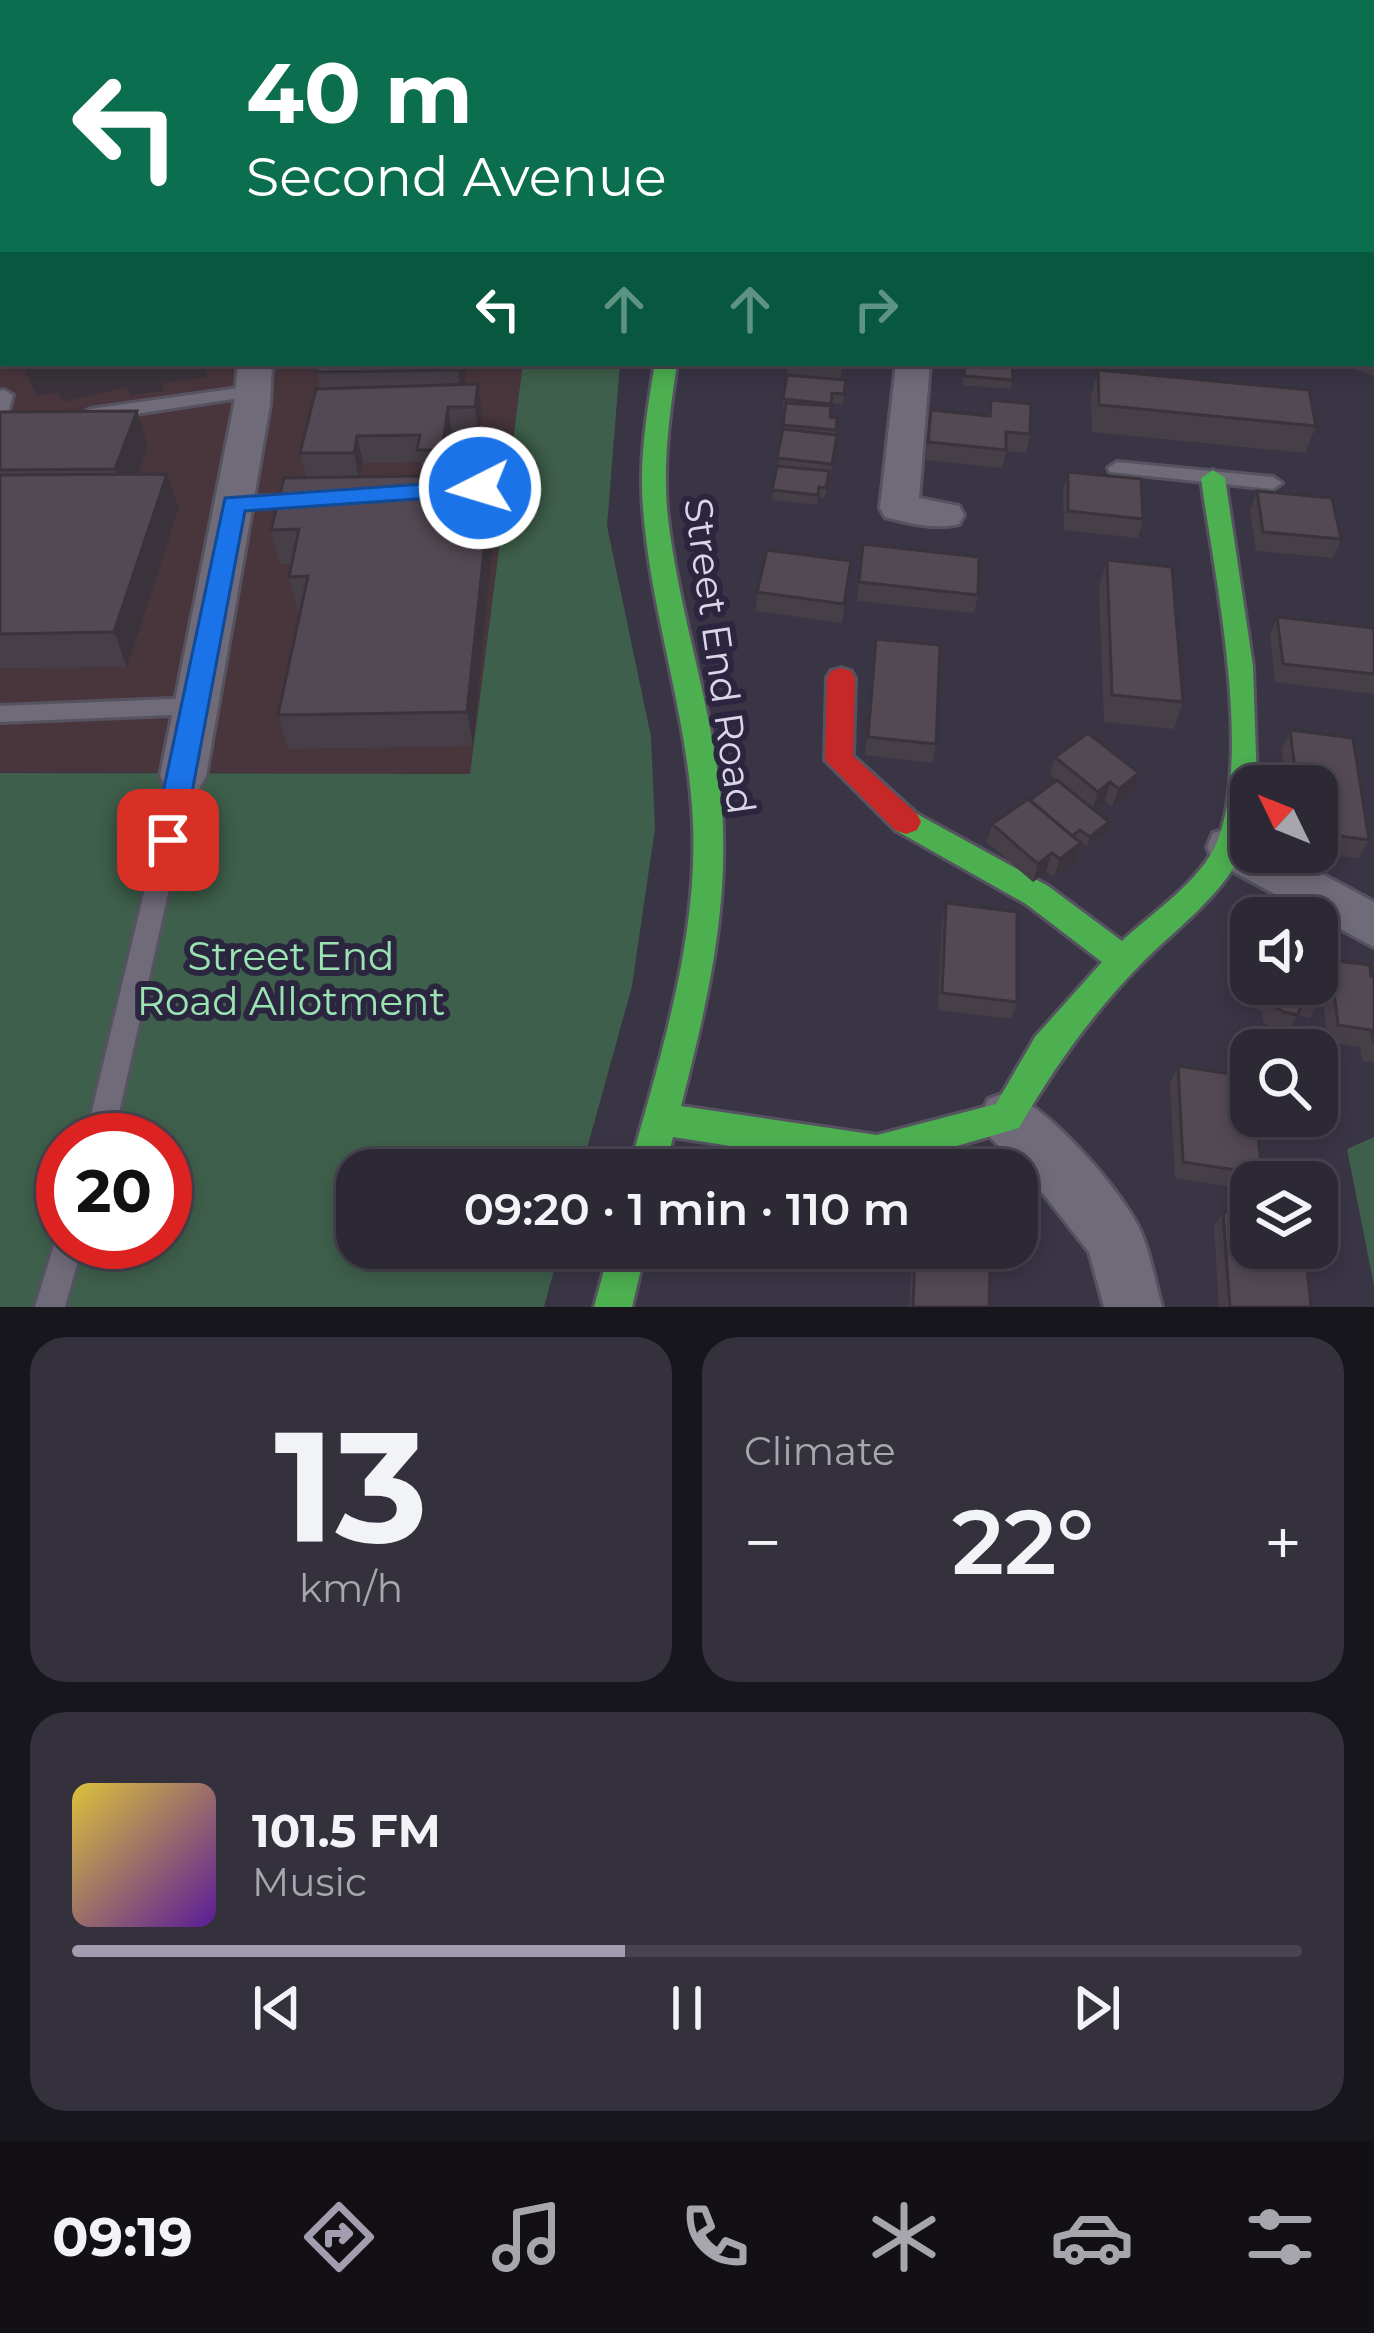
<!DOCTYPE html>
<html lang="en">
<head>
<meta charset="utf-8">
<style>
	:root { --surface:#2c2834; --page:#34303c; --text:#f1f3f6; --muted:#a6a6ac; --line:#48444f; --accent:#a29eaf }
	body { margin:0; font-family:Montserrat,sans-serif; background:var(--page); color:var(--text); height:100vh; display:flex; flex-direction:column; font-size:45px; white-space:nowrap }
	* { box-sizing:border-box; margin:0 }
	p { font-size:39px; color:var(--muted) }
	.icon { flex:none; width:66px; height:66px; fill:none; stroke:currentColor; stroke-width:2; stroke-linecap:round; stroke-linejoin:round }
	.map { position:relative; height:1307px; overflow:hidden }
	.panel { display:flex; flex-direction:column; gap:30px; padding:30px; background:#18161d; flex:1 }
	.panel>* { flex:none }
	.banner { position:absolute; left:0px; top:0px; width:1374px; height:366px; box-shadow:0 6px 18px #0003,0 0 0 3px var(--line); background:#0b6e4f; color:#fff; overflow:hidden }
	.needle { width:78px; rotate:313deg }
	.controls { position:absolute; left:1230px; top:765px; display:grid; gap:24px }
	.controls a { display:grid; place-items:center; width:108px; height:108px; border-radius:24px; background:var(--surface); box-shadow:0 6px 18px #0003,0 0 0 3px var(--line); font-size:60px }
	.speed { position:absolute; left:36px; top:1113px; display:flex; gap:24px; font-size:60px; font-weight:700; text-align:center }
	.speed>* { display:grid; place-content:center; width:156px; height:156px; border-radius:50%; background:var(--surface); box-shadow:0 6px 18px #0003,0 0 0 3px var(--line); line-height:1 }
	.speed .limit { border:18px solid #d22; background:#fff; color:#111 }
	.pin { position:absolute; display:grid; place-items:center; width:102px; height:102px; color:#fff; margin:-51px; border-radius:24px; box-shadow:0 6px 18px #0006 }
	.me { position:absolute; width:132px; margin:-66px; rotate:265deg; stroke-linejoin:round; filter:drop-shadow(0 0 9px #0008) }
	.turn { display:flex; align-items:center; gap:42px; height:252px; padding:0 48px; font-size:54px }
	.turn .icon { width:156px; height:156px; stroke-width:2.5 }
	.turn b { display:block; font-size:84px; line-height:102px }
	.lanes { display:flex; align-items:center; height:114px; padding:0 48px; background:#0003; justify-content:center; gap:60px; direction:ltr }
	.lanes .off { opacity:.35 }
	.big { font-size:90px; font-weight:600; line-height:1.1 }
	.panel .tile { flex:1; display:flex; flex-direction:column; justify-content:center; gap:18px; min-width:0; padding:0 42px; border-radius:36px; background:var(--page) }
	.panel .dial { align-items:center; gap:0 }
	.dial b { font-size:156px; line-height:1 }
	.song { display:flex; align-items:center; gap:36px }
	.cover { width:144px; height:144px; border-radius:18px; background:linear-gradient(135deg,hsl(50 70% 55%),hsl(270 70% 35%)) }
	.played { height:12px; border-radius:6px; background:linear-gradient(90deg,var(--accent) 45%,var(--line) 45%) }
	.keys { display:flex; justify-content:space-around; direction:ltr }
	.heat { display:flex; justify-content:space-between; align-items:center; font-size:66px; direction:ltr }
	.panel .tiles { flex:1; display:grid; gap:30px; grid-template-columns:1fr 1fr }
	.tile:last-child { grid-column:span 2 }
	.trip { position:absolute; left:336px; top:1149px; width:702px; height:120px; border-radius:36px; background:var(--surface); box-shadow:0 6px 18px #0003,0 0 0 3px var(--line); font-weight:600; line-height:120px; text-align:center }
	.dock { display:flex; height:192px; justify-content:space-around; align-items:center; background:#121015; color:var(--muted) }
	.dock .icon { width:84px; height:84px }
	.dock .current { color:var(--accent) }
	.dock b { font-size:54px; color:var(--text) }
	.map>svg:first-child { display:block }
	.industrial { fill:#48363c }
	.green { fill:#3e5f4b; fill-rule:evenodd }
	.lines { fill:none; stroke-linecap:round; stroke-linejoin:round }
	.lane-casing { stroke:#565260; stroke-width:6 }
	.street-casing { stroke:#565260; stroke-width:6 }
	.fast-casing { stroke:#565260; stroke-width:6 }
	.jam-casing { stroke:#565260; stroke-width:6 }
	.lane { fill:#6f6b78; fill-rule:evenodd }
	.street { fill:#6f6b78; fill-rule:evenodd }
	.fast { fill:#4caf50; fill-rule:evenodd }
	.jam { fill:#c62828; fill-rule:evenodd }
	.wall { fill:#473f48; fill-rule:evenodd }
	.shaded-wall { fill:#3a333b }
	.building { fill:#534954; stroke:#3a333b; stroke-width:3 }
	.route { fill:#1a73e8; stroke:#114b97; stroke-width:3 }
	.labels { text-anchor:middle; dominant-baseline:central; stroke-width:12; stroke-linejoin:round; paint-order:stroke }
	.street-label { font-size:39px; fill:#dad6e8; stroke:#2c2540 }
	.park-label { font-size:39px; fill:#99e4b1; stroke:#2c2540 }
</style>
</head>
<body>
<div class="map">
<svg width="1374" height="1307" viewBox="0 0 1374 1307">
	<rect width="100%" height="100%" fill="#3a3545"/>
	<!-- industrial -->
	<path class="industrial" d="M36 363H523L470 774 0 772V368Z"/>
	<!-- green -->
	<path class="green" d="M0 0H140L3 3V363H36L0 368Z
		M523 363H620L607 526 651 737 655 828 632 986 581 1170H357V1248H560L544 1307H0V773L470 774ZM63 1140H165V1242H63Z
		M1374 1137V1286L1347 1149Z"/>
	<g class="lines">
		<!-- lane casing -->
		<g class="lane-casing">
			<path id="lane" d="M940 0H968L971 3H943Z
				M1153 0H1271L1268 3H1150Z
				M253 386 262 391 259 395 90 421 81 415 90 409Z
				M4 390 13 395 9 410 0 416V391Z
				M1117 462 1273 477 1282 483 1273 489 1110 472 1108 468Z
				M305 495 315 501 312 505 234 509 224 503 234 497Z
				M196 698 204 700 207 706 204 712 196 714 0 722V706Z
				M183 767 191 770 194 776 113 1140H85L172 776 175 770Z
				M63 1230V1242H83L65 1307H35L55 1242Z"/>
		</g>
		<!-- street casing -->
		<g class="street-casing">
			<path id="street" d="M245 0H271L272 3H246Z
				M549 0H575L548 3Z
				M1371 281H1374V301H1371Z
				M238 363H272L270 405 206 776 199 789 183 794 167 789 160 776 234 405Z
				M896 363H930L919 498 959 506 964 515 959 524C936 530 908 523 885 517L880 508Z
				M1230 828 1251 836V852H1281L1374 902V947L1213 861 1207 847 1213 833Z
				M1007 1092C1049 1108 1109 1178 1133 1217 1149 1242 1154 1279 1162 1307H1104L1089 1252 1030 1177 988 1135 980 1117 988 1099Z"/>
		</g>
		<!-- fast casing -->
		<g class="fast-casing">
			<path id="fast" d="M655 363H677C670 411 663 460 667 509 677 607 711 701 721 798 731 903 707 1005 681 1106L877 1135 996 1104 1035 1037 1102 962 1026 904 895 830 891 822 895 814 906 810 917 814 1048 886 1122 941C1153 912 1201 881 1217 842 1253 752 1214 574 1201 478L1213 470 1225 478 1253 666 1257 786H1251C1251 808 1253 829 1244 849 1222 897 1175 929 1139 966 1091 1015 1053 1069 1019 1128L877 1169 673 1137 665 1170H629C662 1049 704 923 691 795 682 698 650 605 643 508 639 459 647 411 655 363Z
				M610 1248H646L632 1307H594Z"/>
		</g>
		<!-- jam casing -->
		<g class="jam-casing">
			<path id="jam" d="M841 668 851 671 855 678 853 756 917 814 921 822 917 830 906 834 895 830 825 760 827 678 831 671Z"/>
		</g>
		<!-- lane -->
		<use href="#lane" class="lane"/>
		<!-- street -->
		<use href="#street" class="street"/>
		<!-- fast -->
		<use href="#fast" class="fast"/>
		<!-- jam -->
		<use href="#jam" class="jam"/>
	</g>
	<!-- wall -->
	<path class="wall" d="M459 0H512L511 3H460Z
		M628 0H719V3H628Z
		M1371 327 1374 329V376L1337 364 1371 363Z
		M318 363H467L464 385 482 411 479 434 452 435 446 475H492L496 509 473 746 288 749 278 715 301 611H298L289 577 291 564H280L271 530 306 477 300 453 320 389 316 372ZM419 462 421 476 360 477 363 463Z
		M788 363H844L840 379 846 380 843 404 832 403 830 417 837 418 836 444 831 473H829L825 498 818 497 817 505 772 500 783 431 785 409H783V399Z
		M963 363H1012L1011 389 963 385Z
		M1098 370 1316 426 1305 453 1092 432 1091 397Z
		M991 400 1030 434 1026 453 1006 451 1002 468 925 460 931 410 988 415Z
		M137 411 148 446 138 474 179 508 127 667 0 668V412Z
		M1068 472 1143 519 1138 538 1064 530 1063 490Z
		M1257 491 1341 539 1333 558 1256 551 1250 510Z
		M863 544 978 595 974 613 857 601Z
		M1107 560 1183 702 1174 729 1104 722 1099 588Z
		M851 561 842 623 756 611 757 592Z
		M1277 617 1374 628V694L1275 682 1270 636Z
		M874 657 936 744 932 763 865 755Z
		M1290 730 1369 840 1359 858 1312 852H1317V786H1286L1282 749Z
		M1055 757 1139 773 1133 792 1112 807 1105 801 1093 810 1106 832 1087 847 1078 839 1081 843 1075 861 1054 877 1046 871 1033 882 987 842 992 824 1030 800 1057 781 1050 775Z
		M946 903 1017 1002 1011 1019 938 1010 942 921Z
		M1330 960 1374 976V1062L1362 1061 1360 1047 1328 1042 1320 977Z
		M1254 984H1317L1320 1001 1310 1018 1297 1015 1288 1032 1274 1030 1263 1022 1262 1011 1255 1009Z
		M1178 1066 1262 1174 1257 1182H1251V1190L1175 1178 1170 1083Z
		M1223 1212 1311 1307H1219L1214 1227Z
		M915 1257 989 1307H909L911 1272Z"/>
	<!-- shaded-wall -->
	<path class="shaded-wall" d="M23 363H206V377L163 383V391L130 395 127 387 63 402 59 393 36 396Z
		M459 363H467L462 404 458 370Z
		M478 384 482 411 479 434 475 407Z
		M448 407 452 435 446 477 442 450Z
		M137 411 148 446 128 504 115 469Z
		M357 436 363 463 359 480 354 453Z
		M167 474 179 508 127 667 114 632Z
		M492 475 496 509 473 746 467 712Z
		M1139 773 1133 792 1112 807 1119 789Z
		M1110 782 1105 801 1092 810 1098 792Z
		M1109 822 1106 832 1087 847 1090 837Z
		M1081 843 1075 861 1054 877 1060 859Z
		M1052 853 1046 871 1033 882 1038 864Z"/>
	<!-- building -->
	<path class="building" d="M145 0H212V1L145 3Z
		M276 0H405V3H277Z
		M628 0H693V3H628Z
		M1371 327 1374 329V355L1371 354Z
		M318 363H459L458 370 316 372Z
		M965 363H1012L1013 380 964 376Z
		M1098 370 1309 390 1316 426 1099 405Z
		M787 375 846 380 844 394 832 393 831 404 783 399Z
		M478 384 475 407H448L442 450H417L420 435 357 436 354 453H300L316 389Z
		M991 400 1031 404 1030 434 1006 432V450L928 442 931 410 990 416Z
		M786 403 831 406 830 417 837 418 836 430 783 425Z
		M137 411 115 469 0 470V412Z
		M783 429 837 435 832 464 777 458Z
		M777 466 829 471 826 488 819 487 818 495 772 490Z
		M1068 472 1141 479 1143 519 1068 511Z
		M167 474 114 632 0 634V475Z
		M492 475 467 712 278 715 308 576 289 577 299 529 271 530 284 478Z
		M1257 491 1332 498 1341 539 1263 532Z
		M863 544 979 557 978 595 859 582Z
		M767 550 851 561 844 604 757 592Z
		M1107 560 1172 567 1183 702 1112 695Z
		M1277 617 1374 628V674L1283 664Z
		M876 639 940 645 936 744 868 737Z
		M1290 730 1353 738 1369 840 1317 833V786H1297Z
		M1088 733 1139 773 1119 789 1110 782 1098 792 1055 757Z
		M1057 780 1109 822 1090 837 1080 830 1072 836 1030 800Z
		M1028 799 1081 843 1060 859 1052 853 1038 864 992 824Z
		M946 903 1017 912V1002L942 993Z
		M1317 935 1320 1001 1304 998 1298 1015 1284 1012 1272 1005 1271 993 1264 992V984H1317Z
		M1330 960 1370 965 1371 976H1374V1044L1371 1030 1338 1025Z
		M1178 1066 1251 1077V1116H1256L1262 1174 1183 1162Z
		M1223 1212 1251 1216V1248H1305L1311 1307H1230Z
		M915 1257 990 1268 989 1307H913Z"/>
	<!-- route -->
	<path class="route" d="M480 480 488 483V494L245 511 183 840 179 849 168 853 158 849 153 840 225 498Z"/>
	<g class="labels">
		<!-- street labels -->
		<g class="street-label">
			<text transform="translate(720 656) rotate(82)">Street End Road</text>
		</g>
		<!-- park labels -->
		<g class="park-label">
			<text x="291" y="956">Street End<tspan x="291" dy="45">Road Allotment</tspan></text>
		</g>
	</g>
</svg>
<div class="controls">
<a><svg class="needle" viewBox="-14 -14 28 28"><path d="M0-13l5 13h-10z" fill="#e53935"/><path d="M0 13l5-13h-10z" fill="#a6a6ac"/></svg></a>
<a><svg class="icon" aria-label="sound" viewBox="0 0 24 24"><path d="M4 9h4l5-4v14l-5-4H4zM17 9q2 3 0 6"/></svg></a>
<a><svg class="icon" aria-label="search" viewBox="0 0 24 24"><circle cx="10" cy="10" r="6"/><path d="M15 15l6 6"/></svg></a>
<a><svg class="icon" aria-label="layers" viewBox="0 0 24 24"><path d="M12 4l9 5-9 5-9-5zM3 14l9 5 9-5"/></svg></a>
</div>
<div class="speed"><div class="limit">20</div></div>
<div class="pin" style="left:168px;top:840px;background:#d93025"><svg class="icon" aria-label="arrive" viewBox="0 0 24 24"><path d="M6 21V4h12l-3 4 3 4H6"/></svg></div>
<svg class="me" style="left:480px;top:488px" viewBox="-20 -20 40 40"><circle r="17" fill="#1a73e8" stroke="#fff" stroke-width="3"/><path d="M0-11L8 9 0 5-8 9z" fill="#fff"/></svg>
<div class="trip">09:20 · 1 min · 110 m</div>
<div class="banner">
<div class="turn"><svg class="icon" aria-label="left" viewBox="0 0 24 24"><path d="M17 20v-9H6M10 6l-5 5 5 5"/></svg><div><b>40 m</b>Second Avenue</div></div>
<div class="lanes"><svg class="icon" aria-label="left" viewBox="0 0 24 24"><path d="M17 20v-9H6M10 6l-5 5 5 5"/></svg><svg class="icon off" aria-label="ahead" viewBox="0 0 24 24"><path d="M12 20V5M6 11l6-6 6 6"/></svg><svg class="icon off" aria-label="ahead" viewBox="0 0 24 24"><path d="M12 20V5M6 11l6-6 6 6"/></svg><svg class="icon off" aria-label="right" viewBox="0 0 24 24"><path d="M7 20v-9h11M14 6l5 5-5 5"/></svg></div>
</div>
</div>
<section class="panel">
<div class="tiles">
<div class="tile dial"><b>13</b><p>km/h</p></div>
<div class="tile"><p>Climate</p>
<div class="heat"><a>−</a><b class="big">22°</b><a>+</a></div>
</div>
<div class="tile">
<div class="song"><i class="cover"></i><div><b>101.5 FM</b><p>Music</p></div></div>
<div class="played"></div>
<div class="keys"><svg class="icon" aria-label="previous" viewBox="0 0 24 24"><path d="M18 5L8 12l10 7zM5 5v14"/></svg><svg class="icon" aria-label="pause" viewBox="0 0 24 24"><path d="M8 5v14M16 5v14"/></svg><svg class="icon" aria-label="next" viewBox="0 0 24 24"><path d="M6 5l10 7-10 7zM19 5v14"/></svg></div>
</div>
</div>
</section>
<nav class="dock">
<b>09:19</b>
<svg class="icon current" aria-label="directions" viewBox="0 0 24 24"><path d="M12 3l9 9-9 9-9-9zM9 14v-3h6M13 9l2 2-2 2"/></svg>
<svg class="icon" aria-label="music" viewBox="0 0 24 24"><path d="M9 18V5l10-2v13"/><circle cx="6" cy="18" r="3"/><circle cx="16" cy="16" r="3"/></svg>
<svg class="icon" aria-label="phone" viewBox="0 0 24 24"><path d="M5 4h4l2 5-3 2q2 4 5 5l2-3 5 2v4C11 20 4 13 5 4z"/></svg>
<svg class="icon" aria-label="climate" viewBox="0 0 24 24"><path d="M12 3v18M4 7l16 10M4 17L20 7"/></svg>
<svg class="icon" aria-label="car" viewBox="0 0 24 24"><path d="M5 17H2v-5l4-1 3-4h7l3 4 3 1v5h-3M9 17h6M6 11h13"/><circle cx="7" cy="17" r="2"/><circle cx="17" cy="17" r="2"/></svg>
<svg class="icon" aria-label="filters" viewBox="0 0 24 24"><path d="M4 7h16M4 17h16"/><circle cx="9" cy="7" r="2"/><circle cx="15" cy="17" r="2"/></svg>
</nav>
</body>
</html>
